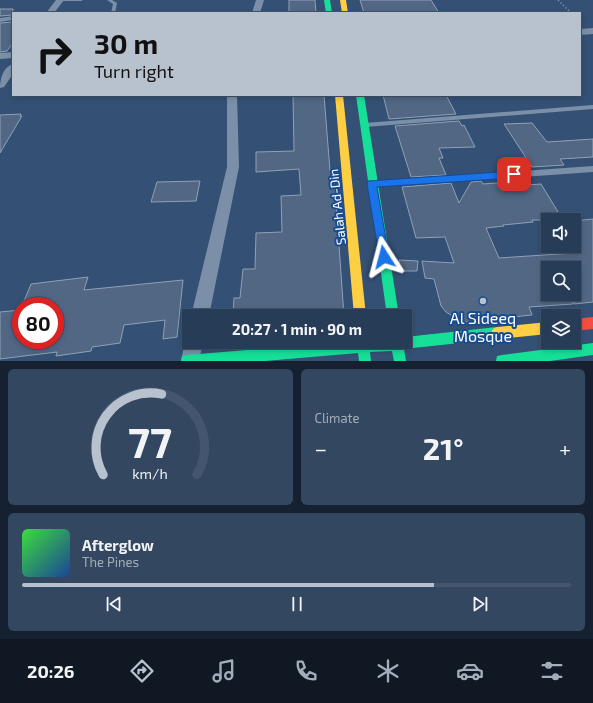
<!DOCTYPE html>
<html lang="en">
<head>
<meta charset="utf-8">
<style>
	:root { --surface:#273c57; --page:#334761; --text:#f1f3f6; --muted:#a4adba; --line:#43566d; --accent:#b8c2ce }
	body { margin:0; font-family:"Exo 2",sans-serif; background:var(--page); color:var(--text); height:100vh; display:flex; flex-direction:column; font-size:15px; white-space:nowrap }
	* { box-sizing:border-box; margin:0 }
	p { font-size:13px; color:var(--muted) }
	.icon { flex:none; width:22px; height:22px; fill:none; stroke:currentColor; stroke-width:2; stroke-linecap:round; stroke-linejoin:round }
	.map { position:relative; height:361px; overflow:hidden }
	.drawer { display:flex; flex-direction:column; gap:8px; padding:8px; background:#152130; flex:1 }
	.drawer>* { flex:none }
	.hud { position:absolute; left:12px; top:12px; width:569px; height:84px; border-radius:0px; box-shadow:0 2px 6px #0003,0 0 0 1px var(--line); background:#b8c2ce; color:#111; overflow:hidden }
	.buttons { position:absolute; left:541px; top:213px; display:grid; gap:8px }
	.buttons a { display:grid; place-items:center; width:40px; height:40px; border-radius:0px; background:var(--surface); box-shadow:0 2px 6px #0003,0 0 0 1px var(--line); font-size:20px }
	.speed { position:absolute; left:12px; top:297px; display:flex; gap:8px; font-size:20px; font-weight:700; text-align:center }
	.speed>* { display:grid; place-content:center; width:52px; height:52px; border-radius:50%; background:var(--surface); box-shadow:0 2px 6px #0003,0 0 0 1px var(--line); line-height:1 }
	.speed .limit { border:6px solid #d22; background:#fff; color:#111 }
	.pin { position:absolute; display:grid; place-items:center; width:34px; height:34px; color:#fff; margin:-17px; border-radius:8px; box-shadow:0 2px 6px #0006 }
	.me { position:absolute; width:44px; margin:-22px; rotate:351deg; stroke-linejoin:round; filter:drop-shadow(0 0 3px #0008) }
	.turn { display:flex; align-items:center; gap:14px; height:84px; padding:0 16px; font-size:18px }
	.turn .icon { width:52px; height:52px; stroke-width:2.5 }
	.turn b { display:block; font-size:28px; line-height:34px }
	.big { font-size:30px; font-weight:700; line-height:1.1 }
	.drawer .tile { flex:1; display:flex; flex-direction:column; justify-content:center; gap:6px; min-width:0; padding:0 14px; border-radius:6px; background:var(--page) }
	.drawer .dial { align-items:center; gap:0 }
	.dial svg { height:104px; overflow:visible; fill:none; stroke:var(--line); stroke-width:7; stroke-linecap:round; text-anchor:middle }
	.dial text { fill:var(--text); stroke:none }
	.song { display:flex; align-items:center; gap:12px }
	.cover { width:48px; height:48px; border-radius:6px; background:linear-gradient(135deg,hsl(120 70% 55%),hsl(220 70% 35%)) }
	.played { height:4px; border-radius:2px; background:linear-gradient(90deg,var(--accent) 75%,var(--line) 75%) }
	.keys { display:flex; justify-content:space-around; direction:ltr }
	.heat { display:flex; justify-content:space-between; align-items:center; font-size:22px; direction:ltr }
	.drawer .tiles { flex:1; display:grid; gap:8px; grid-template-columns:1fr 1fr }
	.tile:last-child { grid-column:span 2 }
	.trip { position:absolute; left:182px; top:309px; width:230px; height:40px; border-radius:0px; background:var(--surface); box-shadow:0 2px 6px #0003,0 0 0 1px var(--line); font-weight:700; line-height:40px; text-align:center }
	.tabs { display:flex; height:64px; justify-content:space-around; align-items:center; background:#101823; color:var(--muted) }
	.tabs .icon { width:28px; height:28px }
	.tabs .current { color:var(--accent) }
	.tabs b { font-size:18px; color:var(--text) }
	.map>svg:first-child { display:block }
	.building { fill:#516784; stroke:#90a1b6 }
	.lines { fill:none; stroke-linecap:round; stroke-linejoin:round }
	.path { stroke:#7b90a8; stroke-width:1.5; stroke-dasharray:1.5 2; stroke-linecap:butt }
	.lane { fill:#7b90a8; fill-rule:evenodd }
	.street { fill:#7b90a8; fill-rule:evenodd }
	.fast { fill:#16e098; fill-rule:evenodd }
	.slow { fill:#ffcf43; fill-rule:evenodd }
	.jam { fill:#f24e42; fill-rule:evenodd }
	.route { fill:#1a73e8; stroke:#114b97 }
	.poi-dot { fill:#b8c2ce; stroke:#194c8f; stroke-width:1.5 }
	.labels { text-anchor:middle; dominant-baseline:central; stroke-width:4; stroke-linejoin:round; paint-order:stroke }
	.street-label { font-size:13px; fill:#fff; stroke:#194c8f }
	.near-poi-label { font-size:16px; fill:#fff; stroke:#194c8f }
</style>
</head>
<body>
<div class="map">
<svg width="593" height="361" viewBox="0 0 593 361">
	<rect width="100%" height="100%" fill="#345074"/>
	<!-- building -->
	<path class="building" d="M289 0H315L316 13H289Z
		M360 0H431L439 13H364Z
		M0 9H13V15L0 16Z
		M13 22V43L7 51 0 52V23Z
		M293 95H324L330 171 332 170 335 189 344 316H233L234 298H240L243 269H255L256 233 282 232 281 196 301 195 299 169 256 172V152L294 151Z
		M383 95H446L456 114 389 119Z
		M21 114 20 116H22L0 153V115Z
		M459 121 462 126 464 125 475 147 439 148 443 158H439L446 175 411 177 395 126Z
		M532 123 547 142 593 139V157L560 159 564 165 532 167 504 124Z
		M200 181 196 201 151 202 157 182Z
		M481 181 483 184 497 183 499 187 541 184 563 220H532L533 222 503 225 504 226 486 228 499 258 574 253V221L593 219V302L574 304V268H548V294H573V304L529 307 532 315 463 322 446 312 441 306 434 279 425 278 422 261 454 263 445 237 416 238 402 187 451 183 459 203 471 182Z
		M399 260 418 261 417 271H401Z
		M88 277 84 290 183 280 177 337 163 339 165 320 124 325 120 343 92 347 91 351 56 356 57 352 0 359V312L21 310V340H55V306H22L31 284Z"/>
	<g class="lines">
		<!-- path -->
		<path class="path" d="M558 0 571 13"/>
		<!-- lane -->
		<path class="lane" d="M57 0H83L81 1H59Z
			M107 0H112L117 3 115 13H111L113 4Z
			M593 105V109L365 127 362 125 365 123Z
			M593 166V172L376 187 374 186 372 184 374 182 376 181Z"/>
		<!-- street -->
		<path class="street" d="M56 0H64L54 13H46Z
			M256 0H264L260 13H252Z
			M13 16V20L0 22V18Z
			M593 28V34L580 35V29Z
			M13 52V58L0 59V53Z
			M13 64V74L4 87 0 88C0 79 3 67 13 64Z
			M227 95H237L239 167 209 316H191L227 167Z
			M189 335V342H203L199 361H181L185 342Z"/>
		<!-- fast -->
		<path class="fast" d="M324 0H330L332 13H326Z
			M356 95H364L399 316H387Z
			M497 327 501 329 503 333 501 337 497 339 404 349 406 361H394L392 351 370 352 371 361H359L358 353 265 361H181L182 356 187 355 345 342H405V337Z
			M593 343V355L550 361H496L497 356 502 355Z"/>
		<!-- slow -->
		<path class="slow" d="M340 0H346L348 13H342Z
			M335 95H343L366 316H354Z
			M548 322V334L497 339 493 337 491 333 493 329 497 327Z"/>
		<!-- jam -->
		<path class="jam" d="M593 317V329L574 331V319Z"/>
	</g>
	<!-- route -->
	<path class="route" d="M514 171 518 174 514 178 377 187 389 257 387 261 384 262 380 261 367 184 368 181Z"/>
	<!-- markers -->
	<circle class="poi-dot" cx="483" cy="301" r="4"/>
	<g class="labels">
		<!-- street labels -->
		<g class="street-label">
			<text transform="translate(337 207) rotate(-96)">Salah Ad-Din</text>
		</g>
		<!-- near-poi labels -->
		<g class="near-poi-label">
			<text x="483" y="317">Al Sideeq<tspan x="483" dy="18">Mosque</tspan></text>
		</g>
	</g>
</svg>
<div class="buttons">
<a><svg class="icon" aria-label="sound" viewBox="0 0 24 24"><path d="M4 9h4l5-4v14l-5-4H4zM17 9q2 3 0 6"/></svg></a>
<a><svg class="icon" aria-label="search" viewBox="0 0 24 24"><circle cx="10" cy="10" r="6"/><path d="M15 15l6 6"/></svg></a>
<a><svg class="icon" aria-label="layers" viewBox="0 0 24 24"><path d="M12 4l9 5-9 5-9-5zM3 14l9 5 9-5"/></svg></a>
</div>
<div class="speed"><div class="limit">80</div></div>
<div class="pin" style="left:514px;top:174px;background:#d93025"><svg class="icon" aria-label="arrive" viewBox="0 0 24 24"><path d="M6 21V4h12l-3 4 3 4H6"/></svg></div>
<svg class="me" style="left:384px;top:257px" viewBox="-20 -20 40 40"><path d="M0-17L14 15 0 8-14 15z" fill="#1a73e8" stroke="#fff" stroke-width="4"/></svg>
<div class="trip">20:27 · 1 min · 90 m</div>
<div class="hud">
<div class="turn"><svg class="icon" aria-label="right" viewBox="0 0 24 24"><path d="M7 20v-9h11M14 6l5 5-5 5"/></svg><div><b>30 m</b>Turn right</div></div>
</div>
</div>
<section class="drawer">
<div class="tiles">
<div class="tile dial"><svg viewBox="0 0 100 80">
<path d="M14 69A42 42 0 1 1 86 69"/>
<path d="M14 69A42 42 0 0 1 59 7" stroke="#b8c2ce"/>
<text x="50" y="56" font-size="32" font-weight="700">77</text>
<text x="50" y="72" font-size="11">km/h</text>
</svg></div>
<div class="tile"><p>Climate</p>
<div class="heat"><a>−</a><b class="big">21°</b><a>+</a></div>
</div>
<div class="tile">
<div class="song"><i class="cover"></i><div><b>Afterglow</b><p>The Pines</p></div></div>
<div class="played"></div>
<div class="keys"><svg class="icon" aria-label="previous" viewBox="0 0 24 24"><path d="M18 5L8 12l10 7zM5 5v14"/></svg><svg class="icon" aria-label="pause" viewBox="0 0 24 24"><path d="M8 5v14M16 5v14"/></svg><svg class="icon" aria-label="next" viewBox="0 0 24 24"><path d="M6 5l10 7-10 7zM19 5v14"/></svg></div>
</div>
</div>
</section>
<nav class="tabs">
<b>20:26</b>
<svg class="icon current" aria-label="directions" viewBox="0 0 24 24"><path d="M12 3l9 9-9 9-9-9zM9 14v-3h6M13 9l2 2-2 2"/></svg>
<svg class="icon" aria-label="music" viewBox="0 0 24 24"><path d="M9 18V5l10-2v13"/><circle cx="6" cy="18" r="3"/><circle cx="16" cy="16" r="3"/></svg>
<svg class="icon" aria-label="phone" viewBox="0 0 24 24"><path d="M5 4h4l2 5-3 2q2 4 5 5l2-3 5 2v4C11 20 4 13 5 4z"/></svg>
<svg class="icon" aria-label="climate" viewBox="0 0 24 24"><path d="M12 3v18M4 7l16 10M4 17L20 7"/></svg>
<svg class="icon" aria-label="car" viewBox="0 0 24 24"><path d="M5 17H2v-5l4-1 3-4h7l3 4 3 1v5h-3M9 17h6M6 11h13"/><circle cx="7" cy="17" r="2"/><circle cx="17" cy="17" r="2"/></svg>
<svg class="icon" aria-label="filters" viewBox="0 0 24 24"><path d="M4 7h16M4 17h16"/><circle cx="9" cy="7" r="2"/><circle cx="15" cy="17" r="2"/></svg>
</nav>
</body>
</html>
